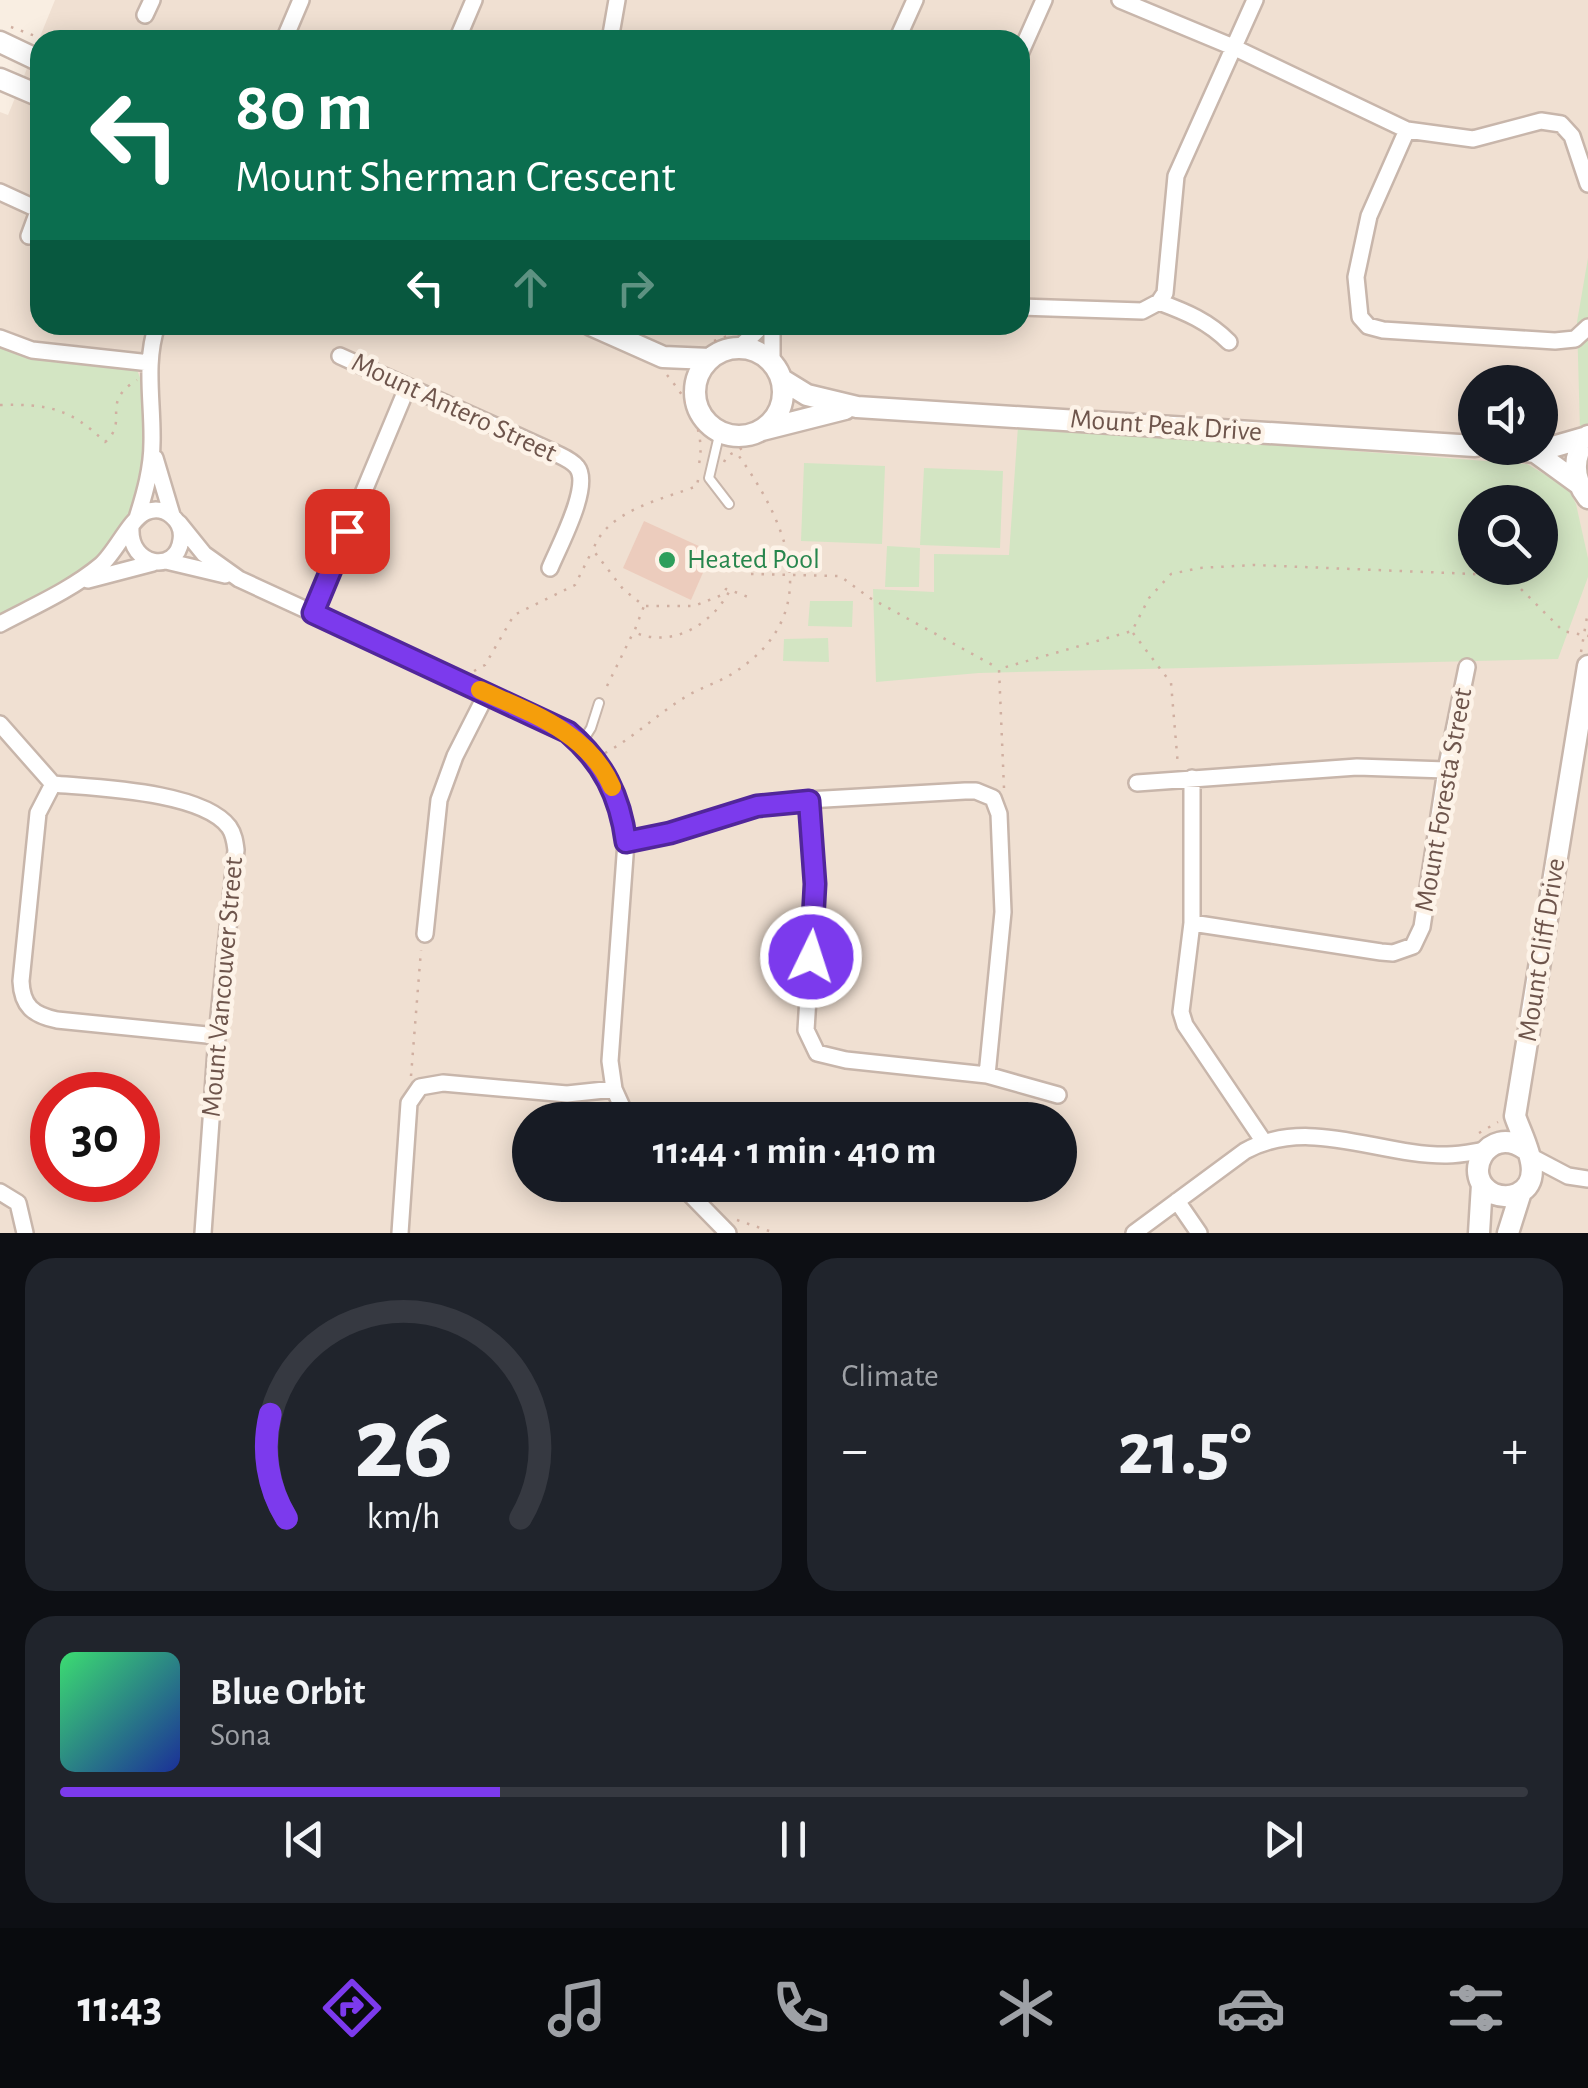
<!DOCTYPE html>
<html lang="en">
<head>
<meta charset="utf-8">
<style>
	:root { --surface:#171b24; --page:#20242c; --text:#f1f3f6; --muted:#9ea1a6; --line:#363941; --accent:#7c3aed }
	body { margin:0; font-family:"Alegreya Sans",sans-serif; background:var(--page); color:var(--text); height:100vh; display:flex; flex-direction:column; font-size:38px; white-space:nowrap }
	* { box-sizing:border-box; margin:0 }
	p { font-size:32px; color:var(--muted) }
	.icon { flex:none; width:55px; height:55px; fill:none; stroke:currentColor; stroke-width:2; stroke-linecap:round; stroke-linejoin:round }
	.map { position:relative; height:1233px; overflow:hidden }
	.panel { display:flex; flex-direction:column; gap:25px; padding:25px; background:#0d0f14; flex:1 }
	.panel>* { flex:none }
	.banner { position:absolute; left:30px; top:30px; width:1000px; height:305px; border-radius:30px; box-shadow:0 5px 25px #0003; background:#0b6e4f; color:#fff; overflow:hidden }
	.controls { position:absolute; left:1458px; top:365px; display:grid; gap:20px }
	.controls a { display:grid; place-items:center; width:100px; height:100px; border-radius:50%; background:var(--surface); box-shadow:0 5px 25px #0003; font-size:50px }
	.speed { position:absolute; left:30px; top:1072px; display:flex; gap:20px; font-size:50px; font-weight:700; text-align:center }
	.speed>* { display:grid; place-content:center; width:130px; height:130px; border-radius:50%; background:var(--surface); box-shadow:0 5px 25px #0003; line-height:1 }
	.speed .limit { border:15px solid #d22; background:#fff; color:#111 }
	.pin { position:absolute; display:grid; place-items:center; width:85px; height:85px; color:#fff; margin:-42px; border-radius:20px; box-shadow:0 5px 15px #0006 }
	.me { position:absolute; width:110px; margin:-55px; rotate:4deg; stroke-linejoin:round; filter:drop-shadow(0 0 8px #0008) }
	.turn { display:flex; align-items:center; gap:35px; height:210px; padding:0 40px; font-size:45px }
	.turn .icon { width:130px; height:130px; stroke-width:2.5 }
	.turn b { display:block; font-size:70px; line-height:85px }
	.lanes { display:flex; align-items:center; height:95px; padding:0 40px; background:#0003; justify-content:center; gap:50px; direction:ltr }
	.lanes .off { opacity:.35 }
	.big { font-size:75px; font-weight:700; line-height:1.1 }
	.panel .widget { flex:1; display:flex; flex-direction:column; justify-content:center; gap:15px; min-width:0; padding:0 35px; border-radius:30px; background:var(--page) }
	.panel .dial { align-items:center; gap:0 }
	.dial svg { height:260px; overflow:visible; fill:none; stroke:var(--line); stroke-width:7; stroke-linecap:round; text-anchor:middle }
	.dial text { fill:var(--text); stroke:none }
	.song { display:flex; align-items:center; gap:30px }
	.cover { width:120px; height:120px; border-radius:15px; background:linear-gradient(135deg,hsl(140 70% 55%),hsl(230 70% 35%)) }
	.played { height:10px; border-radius:5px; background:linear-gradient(90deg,var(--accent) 30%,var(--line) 30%) }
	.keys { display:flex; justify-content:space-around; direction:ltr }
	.heat { display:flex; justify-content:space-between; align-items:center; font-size:55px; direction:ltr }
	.panel .tiles { flex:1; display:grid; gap:25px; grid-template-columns:1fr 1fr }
	.widget:last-child { grid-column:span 2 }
	.trip { position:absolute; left:512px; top:1102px; width:565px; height:100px; border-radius:50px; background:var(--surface); box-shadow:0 5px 25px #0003; font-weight:700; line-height:100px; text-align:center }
	.dock { display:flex; height:160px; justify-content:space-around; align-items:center; background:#090b0e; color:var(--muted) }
	.dock .icon { width:70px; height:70px }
	.dock .active { color:var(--accent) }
	.dock b { font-size:45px; color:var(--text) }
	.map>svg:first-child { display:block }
	.residential { fill:#f0e0d2; fill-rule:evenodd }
	.green { fill:#d3e5c3; fill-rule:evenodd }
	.building { fill:#ecccbd }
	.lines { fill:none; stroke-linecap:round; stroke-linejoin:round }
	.service-casing { stroke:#c8b6ab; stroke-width:12 }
	.minor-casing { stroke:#c8b6ab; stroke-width:20 }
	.tertiary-casing { stroke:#c8b6ab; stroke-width:25 }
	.path { stroke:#d0afa1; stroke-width:2.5; stroke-dasharray:2.5 8; stroke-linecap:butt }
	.service { stroke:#fff; stroke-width:8 }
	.minor { stroke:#fff; stroke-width:15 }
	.tertiary { stroke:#fff; stroke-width:20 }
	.route-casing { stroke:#51269a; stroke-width:25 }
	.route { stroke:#7c3aed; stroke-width:18 }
	.slow { stroke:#f59e0b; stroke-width:18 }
	.leisure-dot { fill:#2e9e5b; stroke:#fdf3e8; stroke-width:4 }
	.labels { text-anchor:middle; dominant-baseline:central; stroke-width:9; stroke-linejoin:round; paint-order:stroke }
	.street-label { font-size:28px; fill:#6e554c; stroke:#fdf3e8 }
	.leisure-label { font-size:28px; fill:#27864d; stroke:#fdf3e8; text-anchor:start }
</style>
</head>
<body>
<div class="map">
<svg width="1588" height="1233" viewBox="0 0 1588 1233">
	<rect width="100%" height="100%" fill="#f9eee2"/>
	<!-- residential -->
	<path class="residential" d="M55 0H1588V1233H0V112L8 115ZM40 40H1020V325H40ZM1475 382H1540V448H1475ZM1475 502H1540V568H1475ZM52 1095H138V1180H52ZM530 1120H1060V1185H530Z"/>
	<!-- green -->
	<path class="green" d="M1588 258V427L1580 430 1577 322Z
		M0 344 43 360 136 368C147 390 145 412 146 436 148 546 86 572 0 616Z
		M1018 426 1527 464 1568 488 1576 504 1588 558V577L1558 659 979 673 876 682 873 589 934 592V554L1009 555ZM1475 502H1540V568H1475Z
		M804 463 885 466 882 544 801 541Z
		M924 468 1003 471 1000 548 920 545Z
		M887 546 920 548 919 587H885Z
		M810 601H853L852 627 808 626Z
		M828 638 829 662 783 661 784 639Z"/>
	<!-- building -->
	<path class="building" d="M644 521 712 552 691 600 623 568Z"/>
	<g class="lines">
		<!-- service casing -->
		<g class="service-casing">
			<path id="service" d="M720 431 709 478 729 504
				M581 744 591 728 599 703"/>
		</g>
		<!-- minor casing -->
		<g class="minor-casing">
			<path id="minor" d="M1120 0 1233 47 1407 130 1473 139 1541 121 1561 124 1572 136 1588 184
				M145 15 152 0
				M284 40 301 0
				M457 40 474 0
				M610 40 617 0
				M897 40 915 0
				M1020 54 1044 0
				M1407 130 1369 216 1356 277 1360 317 1368 326 1383 330 1555 341 1575 339 1588 327
				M0 192 37 209
				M29 236 40 206
				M1159 302 1165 293 1176 176 1255 0
				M1159 302C1186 312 1208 321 1229 342
				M1020 307 1142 311 1159 302
				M0 338 32 350 150 363
				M739 348 763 325
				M340 356 549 450C558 455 571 459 577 467 592 486 558 548 550 568
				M772 363V325
				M155 458 172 515
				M137 518C145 493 152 468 152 442 153 403 144 363 157 325
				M179 523 204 554 239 579 548 721C595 750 619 787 626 842L610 1061 614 1089 628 1120
				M166 561 225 575
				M88 580 153 563
				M313 613 407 388
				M0 624C34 606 71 590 101 565 116 552 130 519 146 512 165 504 184 521 181 540 177 574 129 567 131 528
				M0 724 53 784C96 788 202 791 229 827 234 834 235 842 236 850L217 1036 203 1233
				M1192 778V923L1181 1012 1185 1025 1264 1142
				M1137 783 1357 767 1446 770
				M53 784 38 813 21 981C22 1006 33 1015 57 1020L217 1036
				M809 801 815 884 806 1030 817 1053 846 1060 987 1075 1058 1095
				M626 842 643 840 757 806 790 801 965 791H976L993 798 999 814 1003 912 987 1075
				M1192 923 1381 952 1393 953 1413 946 1422 927 1446 770 1467 667
				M425 934 439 800 455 756 487 693
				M1530 1156 1568 1176 1588 1179
				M681 1185 728 1233
				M0 1192 18 1203 25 1233
				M1177 1201 1199 1233
				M400 1233 409 1103 420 1087 443 1083 567 1094 614 1089
				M1134 1233 1245 1151C1309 1116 1380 1156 1447 1155 1460 1155 1473 1152 1486 1150"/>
		</g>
		<!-- tertiary casing -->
		<g class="tertiary-casing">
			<path id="tertiary" d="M0 42 40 61
				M0 79 40 96
				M591 325 663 357 710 359
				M695 392a44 44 0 1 1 88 0a44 44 0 1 1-88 0Z
				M781 379 807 395 857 407 1475 446
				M762 430 845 409
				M1588 436C1572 456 1572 478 1588 498
				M1498 448 1535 452 1587 437
				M1535 452 1579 484
				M1525 1149C1487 1123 1459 1178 1494 1194 1502 1197 1510 1197 1517 1194 1548 1180 1522 1138 1515 1116L1588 666
				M1479 1233 1482 1184
				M1508 1233 1521 1192"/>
		</g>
		<!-- path -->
		<path class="path" d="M11 27 46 40
			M714 341 730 335
			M667 375C688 400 706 431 699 464L702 465
			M0 405C48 404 70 408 105 442 130 421 99 403 137 380
			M724 462 727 456 750 444
			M698 480 697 486C661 500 607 510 593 550L623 589 644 606 634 632C671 649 712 625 730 590L748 597
			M751 574 840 576 870 598 998 668
			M646 606H694L722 595 726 589 730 590
			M1133 633 1171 683 1178 766
			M1581 652 1588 611
			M474 671 485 665 514 615 575 585 592 551
			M607 686 633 633
			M605 753C635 737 658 713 687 696 702 687 720 682 735 672 827 612 787 522 736 452
			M1004 788 999 669 1132 631 1149 598 1171 574 1199 568 1254 565 1474 574 1511 579 1563 631 1588 636
			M411 1076 421 950
			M1479 1133 1498 1122
			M737 1220 775 1233"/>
		<!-- service -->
		<use href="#service" class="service"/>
		<!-- minor -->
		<use href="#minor" class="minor"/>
		<!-- tertiary -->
		<use href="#tertiary" class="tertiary"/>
	</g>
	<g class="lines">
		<!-- route casing -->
		<g class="route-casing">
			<path id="route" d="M347 531 313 613 568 732C603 762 620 796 626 842L670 833 757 806 809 801 815 884 811 957"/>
		</g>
		<!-- route -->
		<use href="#route" class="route"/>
		<!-- slow -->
		<path class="slow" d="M480 690C531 713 588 732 612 787"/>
	</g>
	<!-- markers -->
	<circle class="leisure-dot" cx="667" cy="560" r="10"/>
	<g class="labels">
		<!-- street labels -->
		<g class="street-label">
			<text transform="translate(454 408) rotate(25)">Mount Antero Street</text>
			<text transform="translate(1166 426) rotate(4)">Mount Peak Drive</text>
			<text transform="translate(1444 800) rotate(-80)">Mount Foresta Street</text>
			<text transform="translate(1542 950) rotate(-81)">Mount Cliff Drive</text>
			<text transform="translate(223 987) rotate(-85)">Mount Vancouver Street</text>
		</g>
		<!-- leisure labels -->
		<g class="leisure-label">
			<text x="687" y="560">Heated Pool</text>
		</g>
	</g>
</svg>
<div class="controls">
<a><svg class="icon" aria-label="sound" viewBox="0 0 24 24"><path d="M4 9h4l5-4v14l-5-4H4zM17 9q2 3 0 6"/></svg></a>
<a><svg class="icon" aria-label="search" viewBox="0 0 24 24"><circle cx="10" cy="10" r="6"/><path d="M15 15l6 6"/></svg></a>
</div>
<div class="speed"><div class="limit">30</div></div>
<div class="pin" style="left:347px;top:531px;background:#d93025"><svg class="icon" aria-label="arrive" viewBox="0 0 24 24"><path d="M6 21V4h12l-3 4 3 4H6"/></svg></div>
<svg class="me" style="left:811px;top:957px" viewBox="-20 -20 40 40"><circle r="17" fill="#7c3aed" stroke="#fff" stroke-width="3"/><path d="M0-11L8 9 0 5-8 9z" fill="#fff"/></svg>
<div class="trip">11:44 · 1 min · 410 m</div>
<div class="banner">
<div class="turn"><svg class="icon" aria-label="left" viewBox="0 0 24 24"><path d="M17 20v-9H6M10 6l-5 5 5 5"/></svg><div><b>80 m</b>Mount Sherman Crescent</div></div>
<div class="lanes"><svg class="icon" aria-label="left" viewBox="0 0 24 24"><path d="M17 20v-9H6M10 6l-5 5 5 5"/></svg><svg class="icon off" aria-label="ahead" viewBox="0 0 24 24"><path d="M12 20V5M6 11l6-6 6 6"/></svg><svg class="icon off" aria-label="right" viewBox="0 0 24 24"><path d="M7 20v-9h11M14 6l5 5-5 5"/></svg></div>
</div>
</div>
<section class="panel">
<div class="tiles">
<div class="widget dial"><svg viewBox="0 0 100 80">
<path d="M14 69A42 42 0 1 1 86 69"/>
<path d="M14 69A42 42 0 0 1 9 37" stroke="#7c3aed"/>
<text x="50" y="56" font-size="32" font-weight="700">26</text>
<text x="50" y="72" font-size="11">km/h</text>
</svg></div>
<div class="widget"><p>Climate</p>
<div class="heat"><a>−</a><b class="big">21.5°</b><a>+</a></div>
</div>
<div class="widget">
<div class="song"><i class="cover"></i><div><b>Blue Orbit</b><p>Sona</p></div></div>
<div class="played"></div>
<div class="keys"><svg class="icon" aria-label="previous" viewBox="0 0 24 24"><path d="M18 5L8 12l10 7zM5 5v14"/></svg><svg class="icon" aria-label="pause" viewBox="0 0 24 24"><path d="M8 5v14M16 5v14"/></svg><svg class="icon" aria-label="next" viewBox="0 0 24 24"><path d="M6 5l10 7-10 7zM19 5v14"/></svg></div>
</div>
</div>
</section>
<nav class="dock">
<b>11:43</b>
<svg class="icon active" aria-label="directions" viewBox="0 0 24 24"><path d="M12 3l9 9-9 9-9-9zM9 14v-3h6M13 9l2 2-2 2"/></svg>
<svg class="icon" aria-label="music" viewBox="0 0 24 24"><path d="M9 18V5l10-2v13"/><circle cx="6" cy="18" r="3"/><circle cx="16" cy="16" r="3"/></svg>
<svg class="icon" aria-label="phone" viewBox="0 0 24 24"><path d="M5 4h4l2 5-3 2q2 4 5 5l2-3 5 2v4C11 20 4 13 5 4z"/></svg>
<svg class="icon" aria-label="climate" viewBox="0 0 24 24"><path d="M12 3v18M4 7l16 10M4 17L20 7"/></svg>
<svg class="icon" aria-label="car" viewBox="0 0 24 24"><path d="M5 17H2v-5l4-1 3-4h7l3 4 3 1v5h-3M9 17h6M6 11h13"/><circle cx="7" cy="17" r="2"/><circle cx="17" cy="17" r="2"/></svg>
<svg class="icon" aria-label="filters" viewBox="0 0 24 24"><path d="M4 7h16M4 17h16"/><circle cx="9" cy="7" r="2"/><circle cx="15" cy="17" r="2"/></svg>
</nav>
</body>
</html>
